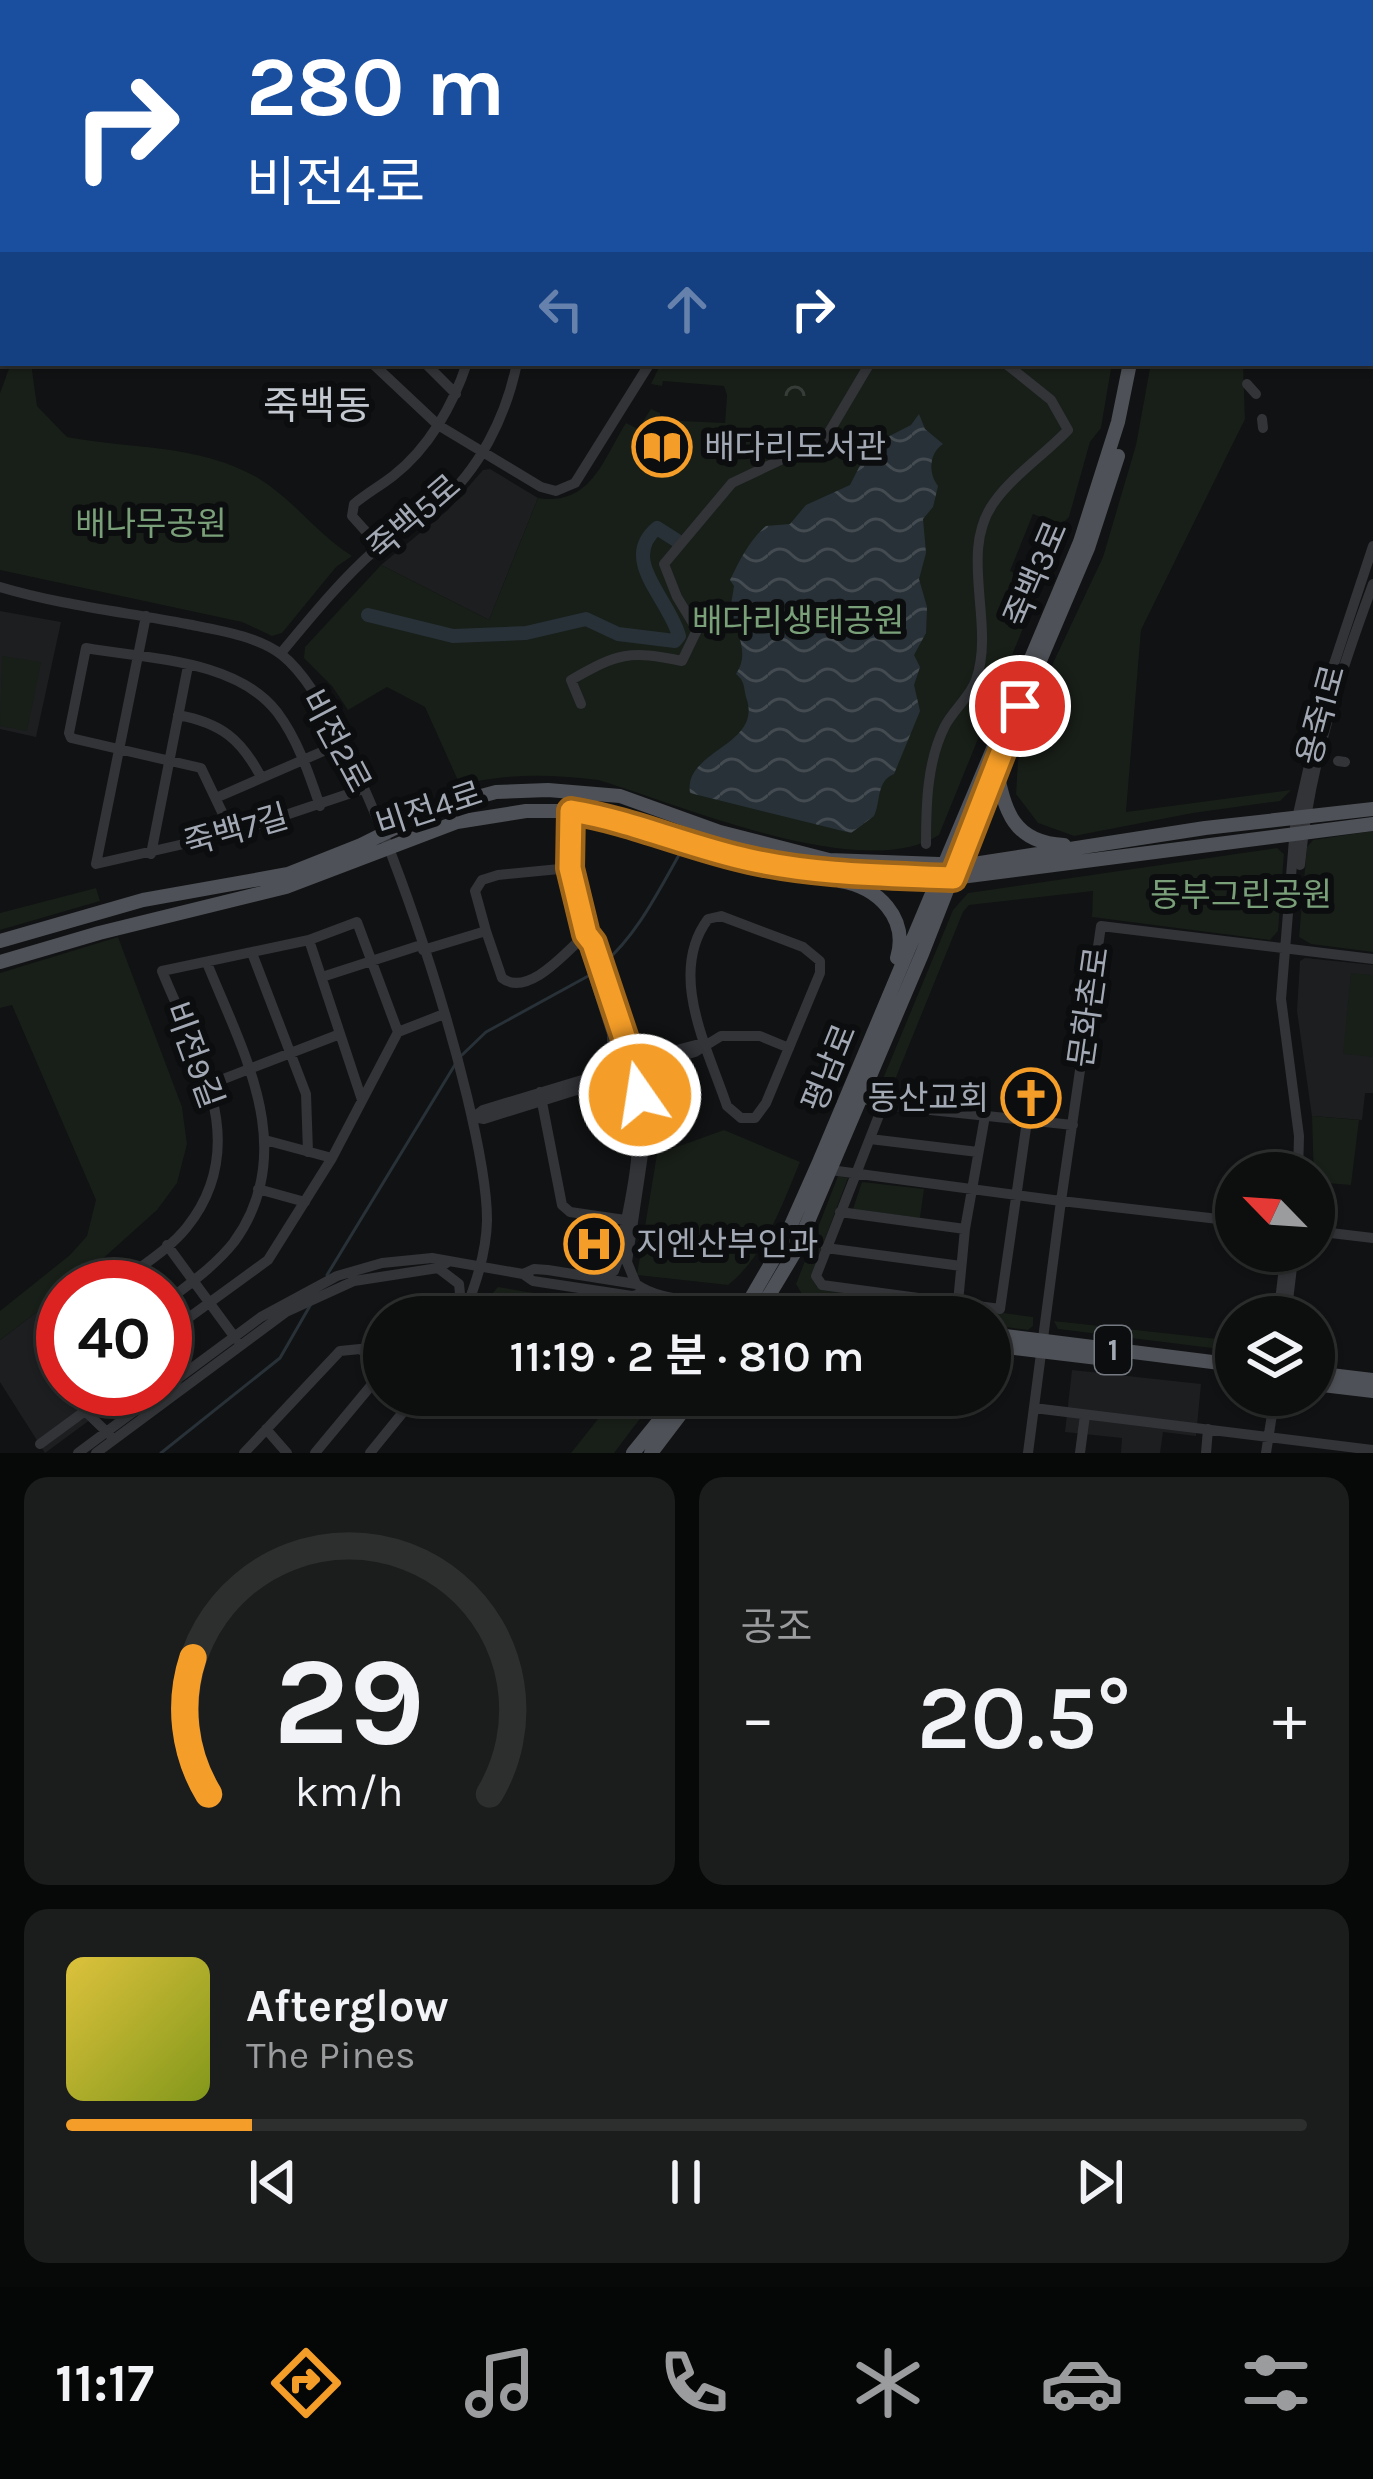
<!DOCTYPE html>
<html lang="ko">
<head>
<meta charset="utf-8">
<style>
	:root { --surface:#0d0e0e; --page:#1b1c1c; --text:#f1f3f6; --muted:#9a9c9e; --line:#2d2e2e; --accent:#f49d28 }
	body { margin:0; font-family:Karla,"Noto Sans KR",sans-serif; background:var(--page); color:var(--text); height:100vh; display:flex; flex-direction:column; font-size:45px; white-space:nowrap }
	* { box-sizing:border-box; margin:0 }
	p { font-size:39px; color:var(--muted) }
	.icon { flex:none; width:66px; height:66px; fill:none; stroke:currentColor; stroke-width:2; stroke-linecap:round; stroke-linejoin:round }
	.map { position:relative; height:1453px; overflow:hidden }
	.panel { display:flex; flex-direction:column; gap:24px; padding:24px; background:#070808; flex:1 }
	.panel>* { flex:none }
	.hud { position:absolute; left:0px; top:0px; width:1374px; height:366px; box-shadow:0 3px 9px #0004,0 0 0 3px var(--line); background:#1a4fa0; color:#fff; overflow:hidden }
	.needle { width:78px; rotate:295deg }
	.tools { position:absolute; left:1215px; top:1152px; display:grid; gap:24px }
	.tools a { display:grid; place-items:center; width:120px; height:120px; border-radius:50%; background:var(--surface); box-shadow:0 3px 9px #0004,0 0 0 3px var(--line); font-size:60px }
	.speed { position:absolute; left:36px; top:1260px; display:flex; gap:24px; font-size:60px; font-weight:700; text-align:center }
	.speed>* { display:grid; place-content:center; width:156px; height:156px; border-radius:50%; background:var(--surface); box-shadow:0 3px 9px #0004,0 0 0 3px var(--line); line-height:1 }
	.speed .limit { border:18px solid #d22; background:#fff; color:#111 }
	.pin { position:absolute; display:grid; place-items:center; width:102px; height:102px; color:#fff; margin:-51px; border:6px solid #fff; border-radius:50%; box-shadow:0 3px 12px #0007 }
	.me { position:absolute; width:132px; margin:-66px; rotate:347deg; stroke-linejoin:round; filter:drop-shadow(0 0 9px #0008) }
	.turn { display:flex; align-items:center; gap:42px; height:252px; padding:0 48px; font-size:54px }
	.turn .icon { width:156px; height:156px; stroke-width:2.5 }
	.turn b { display:block; font-size:84px; line-height:102px }
	.lanes { display:flex; align-items:center; height:114px; padding:0 48px; background:#0003; justify-content:center; gap:60px; direction:ltr }
	.lanes .off { opacity:.35 }
	.big { font-size:90px; font-weight:600; line-height:1.1 }
	.panel .widget { flex:1; display:flex; flex-direction:column; justify-content:center; gap:18px; min-width:0; padding:0 42px; border-radius:24px; background:var(--page) }
	.panel .dial { align-items:center; gap:0 }
	.dial svg { height:312px; overflow:visible; fill:none; stroke:var(--line); stroke-width:7; stroke-linecap:round; text-anchor:middle }
	.dial text { fill:var(--text); stroke:none }
	.song { display:flex; align-items:center; gap:36px }
	.cover { width:144px; height:144px; border-radius:18px; background:linear-gradient(135deg,hsl(50 70% 55%),hsl(70 70% 35%)) }
	.played { height:12px; border-radius:6px; background:linear-gradient(90deg,var(--accent) 15%,var(--line) 15%) }
	.keys { display:flex; justify-content:space-around; direction:ltr }
	.heat { display:flex; justify-content:space-between; align-items:center; font-size:66px; direction:ltr }
	.panel .tiles { flex:1; display:grid; gap:24px; grid-template-columns:1fr 1fr }
	.widget:last-child { grid-column:span 2 }
	.trip { position:absolute; left:363px; top:1296px; width:648px; height:120px; border-radius:60px; background:var(--surface); box-shadow:0 3px 9px #0004,0 0 0 3px var(--line); font-weight:600; line-height:120px; text-align:center }
	.menu { display:flex; height:192px; justify-content:space-around; align-items:center; background:#050606; color:var(--muted) }
	.menu .icon { width:84px; height:84px }
	.menu .selected { color:var(--accent) }
	.menu b { font-size:54px; color:var(--text) }
	.map>svg:first-child { display:block }
	.built { fill:#1d1e20 }
	.green { fill:#181e18 }
	.forest { fill:url(#forest-crowns) }
	.water { fill:url(#water-waves) }
	.lines { fill:none; stroke-linecap:round; stroke-linejoin:round }
	.stream { stroke:#283137; stroke-width:3 }
	.river { stroke:#283137; stroke-width:14 }
	.minor { stroke:#323438; stroke-width:10 }
	.major { stroke:#4e5157; stroke-width:14 }
	.route-casing { stroke:#9f661a; stroke-width:30 }
	.route { stroke:#f49d28; stroke-width:21 }
	.labels { text-anchor:middle; dominant-baseline:central; stroke-width:12; stroke-linejoin:round; paint-order:stroke }
	.shield { fill:#0c0d0e; stroke:#757a82; stroke-width:3 }
	.shield-label { font-size:30px; font-weight:bold; fill:#a2a9b4 }
	.poi-label { font-size:33px; fill:#a2a9b4; stroke:#0c0d0e; text-anchor:start }
	.street-label { font-size:33px; fill:#a2a9b4; stroke:#0c0d0e }
	.park-label { font-size:33px; fill:#7aa079; stroke:#0c0d0e }
	.quarter-label { font-size:39px; fill:#c4c8d0; stroke:#0c0d0e }
</style>
</head>
<body>
<div class="map">
<svg width="1373" height="1453" viewBox="0 0 1373 1453">
	<defs>
		<pattern id="forest-crowns" width="20" height="18" patternUnits="userSpaceOnUse" patternTransform="scale(3)"><rect width="20" height="18" fill="#181e18"/><path d="M2 6a3 3 0 1 1 6 0M12 15a3 3 0 1 1 6 0" fill="none" stroke="#363c37"/></pattern>
		<pattern id="water-waves" width="16" height="10" patternUnits="userSpaceOnUse" patternTransform="scale(3)"><rect width="16" height="10" fill="#283137"/><path d="M0 5q4-4 8 0t8 0" fill="none" stroke="#444c52"/></pattern>
	</defs>
	<rect width="100%" height="100%" fill="#111213"/>
	<!-- built -->
	<path class="built" d="M490 469 538 498 489 620 381 565 448 510 483 470Z
		M0 611 61 622 36 737 0 729Z
		M1305 958 1373 965V1093H1365L1362 1120 1312 1116 1297 1011 1300 961Z
		M63 1292V1389H132L45 1453 0 1382V1340Z
		M1072 1370 1201 1384 1196 1436 1163 1432 1160 1453H1121L1122 1438 1065 1432Z"/>
	<!-- green -->
	<path class="green" d="M11 363H31L37 406 67 437C130 449 200 444 258 478 293 499 317 534 352 556L336 567 282 633 272 636 242 622 0 570V393Z
		M661 363H1112L1101 428 1090 442 1069 517 1061 525 1033 514 1010 571 1039 583 1032 606 939 835C863 884 679 804 598 780 550 774 508 773 460 785L425 707 387 687 348 710 332 686 304 658 305 647 381 565 489 620 538 498C591 506 602 461 626 423L638 429 651 409 660 413V420L725 423 727 395 724 386 663 381 662 386 651 384Z
		M1151 363H1243L1245 419 1141 630 1126 812 1291 790 1280 801 1193 813 1074 836 1038 823 1016 794 1018 761 1054 661 1103 557 1136 445Z
		M2 656 41 662 27 731 0 726Z
		M1373 831V952L1311 944 1299 937 1307 847 1313 840Z
		M1277 848 1284 854 1278 931 1270 940 1092 917 1093 891 969 905 963 912 888 1097 875 1098 953 910 968 893Z
		M96 888 100 901 0 930V913Z
		M118 937 182 1107 187 1144 177 1183 157 1210 79 1280 63 1287V1292L0 1340V1311L70 1255 87 1236 96 1200 12 1005 0 1008V973Z
		M1351 973 1373 975V1057L1343 1054Z
		M1312 1116 1359 1120 1351 1185 1314 1182Z
		M724 1130 800 1162C783 1203 764 1257 728 1285L637 1275 657 1154Z
		M838 1176 848 1178 811 1276 817 1287 1033 1317V1326L1028 1330 990 1325V1317H933L805 1299 796 1284Z
		M862 1182 924 1189 920 1218 853 1209Z
		M498 1287 673 1316 675 1317H598L489 1297Z
		M1054 1321 1236 1341V1351L1058 1329Z
		M617 1395H658L614 1453H571Z"/>
	<!-- forest -->
	<path class="forest" d="M672 363H849L836 394 817 397 811 416 795 427 770 413 748 383 733 375 671 369Z"/>
	<!-- water -->
	<path class="water" d="M919 414 925 429 943 444C929 453 928 473 938 486L933 507 923 519 926 553 919 579 927 607 926 633 914 655 920 667 914 685 920 711 894 774C876 781 881 802 874 816L851 833 690 793C683 751 761 746 747 700 743 688 746 682 736 674 749 655 739 637 732 616 729 607 733 596 734 586L730 580C739 562 749 540 766 526L790 524 806 505 850 485 870 446 911 425Z"/>
	<g class="lines">
		<!-- stream -->
		<path class="stream" d="M602 965C636 936 657 894 679 855
			M462 1055 486 1032 590 975
			M327 1275 456 1063
			M161 1453 280 1358 311 1304"/>
		<!-- river -->
		<path class="river" d="M368 615 453 636 526 633 586 619 618 634 675 641 679 636C669 598 619 560 657 528L676 540"/>
		<!-- minor -->
		<path class="minor" d="M1365 0 1366 3
			M0 3H4
			M57 3 58 0
			M1371 17 1373 22
			M0 146H3
			M1371 225H1373
			M1371 239H1373
			M0 291 3 292
			M0 351 3 342
			M372 363 438 425 541 487 556 491 575 483 650 363
			M425 363 456 394
			M1247 384 1256 394
			M1262 419 1263 428
			M379 546 352 516 354 504C366 494 380 486 393 476 429 448 453 405 467 363
			M0 587C60 605 125 612 187 624 217 630 258 636 282 655 364 719 488 1113 487 1221 486 1255 475 1286 463 1317
			M146 616 96 864 232 833 363 789
			M281 653C311 617 340 581 375 550 393 533 417 523 436 507 479 471 506 417 517 363
			M581 704 571 680C618 653 629 650 682 661L697 630 677 597 664 564 732 483 825 439 870 363
			M178 715C221 723 241 739 261 777
			M1338 761 1345 762
			M218 797 342 743
			M572 808 570 868 586 934V952L612 1034V1058
			M232 833 201 768 71 738 69 733 86 648C147 659 236 659 277 712 298 740 309 774 320 806
			M926 844C926 805 927 761 945 726 953 710 970 697 976 680 996 623 957 551 995 501 1014 475 1045 454 1068 430L1051 400 1005 363
			M151 854 188 666
			M1300 865C1309 767 1339 676 1373 584
			M721 916 803 947 820 961V973L766 1103 755 1118H741L727 1106C708 1049 667 974 708 919Z
			M486 931 502 978C528 998 566 952 586 934
			M586 934 593 943 617 1020 634 1052
			M309 940 362 1100
			M423 950 486 931 475 891 482 880 498 875 570 868
			M252 953 306 1094 308 1152
			M322 977 421 945
			M639 1054 658 1055 703 1043
			M645 1075 665 1061 695 1052 721 1036H760L789 1048
			M208 1085 340 1034
			M540 1092 562 1205 570 1212 625 1220
			M857 1097 883 1105 1073 1125
			M883 1105 816 1276 822 1285 1000 1309 1027 1121
			M474 1117 484 1119 599 1083 631 1088 645 1075 642 1057 625 1051 612 1058 609 1073 615 1083
			M474 1117 483 1110 592 1077 609 1065
			M870 1139 978 1152
			M265 1140 332 1158
			M830 1170 1061 1201 1028 1453
			M1298 1173 1299 1136 1281 999 1295 827 1328 682 1373 546
			M258 1189 305 1202
			M840 1212 965 1229
			M1236 1221 1061 1201 1101 926 1373 959
			M1314 1231 1373 1238
			M167 1245 236 1339
			M826 1248 961 1266
			M438 1268 459 1284 462 1313
			M523 1274 534 1269 548 1270 636 1284C665 1305 710 1297 742 1313
			M603 1278 614 1271 617 1263C625 1220 653 1125 625 1088
			M636 1284 627 1262 644 1148 642 1082
			M114 1287C138 1268 169 1250 187 1227 254 1143 196 1055 162 971L309 940 357 922 398 1032 444 1014
			M635 1297 693 1317
			M958 1302 965 1229 985 1116
			M165 1303C189 1284 215 1266 234 1242 300 1151 243 1052 207 963
			M1278 1317 1286 1251
			M1286 1317 1294 1251
			M165 1335 268 1260 332 1158 398 1032
			M165 1388 261 1317 337 1276 382 1263 432 1258 523 1274 533 1281 632 1296 648 1292
			M1034 1408 1373 1450
			M266 1429 287 1453
			M40 1444 85 1411 112 1437
			M78 1453 164 1389
			M96 1453 286 1312 354 1281 438 1268 448 1262
			M244 1453 340 1351 360 1349 384 1365
			M315 1453 384 1370
			M370 1453 417 1395
			M1080 1453 1085 1415
			M1206 1453 1208 1429
			M1266 1453 1275 1395"/>
		<!-- major -->
		<path class="major" d="M1089 0V3
			M1104 0 1105 3
			M996 768C1005 811 1013 843 1064 845
			M840 881C878 887 909 918 897 958
			M0 941 143 900 288 874 361 845 433 809 496 792 548 790 620 796 720 832 829 860 967 865 1205 828 1373 809
			M0 962 99 933 286 887 457 822 526 811H571L611 817 714 851 806 871 953 878 1373 824
			M760 1304 854 1317
			M740 1317 783 1243 819 1162 1080 542 1118 422 1130 363
			M756 1317 795 1252 922 954 1002 750 1088 548 1118 456
			M990 1334 1236 1365
			M990 1345 1098 1358
			M1314 1373 1373 1380
			M1314 1384 1373 1391
			M633 1453 680 1395
			M651 1453 695 1395"/>
	</g>
	<g class="lines">
		<!-- route casing -->
		<g class="route-casing">
			<path id="route" d="M640 1095 644 1063 626 1042 593 943 586 934 570 868 571 811C633 821 689 847 750 860 817 875 884 875 953 878L1020 706"/>
		</g>
		<!-- route -->
		<use href="#route" class="route"/>
	</g>
	<!-- icons -->
	<defs>
		<g id="library-ring" transform="scale(3)"><circle r="9.5" fill="#0c0d0e" stroke="#f49d28" stroke-width="1.5"/><path d="M-6-4Q-3-5.5-.7-3.5V5Q-3 3-6 4ZM6-4Q3-5.5 .7-3.5V5Q3 3 6 4Z" fill="#f49d28"/></g>
		<g id="church-ring" transform="scale(3)"><circle r="9.5" fill="#0c0d0e" stroke="#f49d28" stroke-width="1.5"/><path d="M-1.2-6h2.4v3.5h3.3v2.4h-3.3V6h-2.4V-.1h-3.3v-2.4h3.3Z" fill="#f49d28"/></g>
		<g id="hospital-ring" transform="scale(3)"><circle r="9.5" fill="#0c0d0e" stroke="#f49d28" stroke-width="1.5"/><path d="M-5-5h3v3.5h4V-5h3V5h-3V1.5h-4V5h-3Z" fill="#f49d28"/></g>
	</defs>
	<g fill-rule="evenodd">
		<use href="#library-ring" x="662" y="447"/>
		<use href="#church-ring" x="1031" y="1098"/>
		<use href="#hospital-ring" x="594" y="1244"/>
	</g>
	<g class="labels">
		<!-- shield labels -->
		<rect class="shield" x="1095" y="1326" width="36" height="48" rx="9"/>
		<g class="shield-label">
			<text x="1113" y="1350">1</text>
		</g>
		<!-- poi labels -->
		<g class="poi-label">
			<text x="704" y="447">배다리도서관</text>
			<text x="989" y="1098" text-anchor="end">동산교회</text>
			<text x="636" y="1244">지엔산부인과</text>
		</g>
		<!-- street labels -->
		<g class="street-label">
			<text transform="translate(414 517) rotate(-41)">죽백5로</text>
			<text transform="translate(1036 574) rotate(-67)">죽백3로</text>
			<text transform="translate(1321 715) rotate(-75)">용죽1로</text>
			<text transform="translate(336 741) rotate(62)">비전2로</text>
			<text transform="translate(429 809) rotate(-18)">비전4로</text>
			<text transform="translate(236 830) rotate(-16)">죽백7길</text>
			<text transform="translate(1089 1007) rotate(-82)">문화촌로</text>
			<text transform="translate(194 1055) rotate(70)">비전9길</text>
			<text transform="translate(829 1068) rotate(-68)">평남로</text>
		</g>
		<!-- park labels -->
		<g class="park-label">
			<text x="151" y="524">배나무공원</text>
			<text x="798" y="621">배다리생태공원</text>
			<text x="1241" y="895">동부그린공원</text>
		</g>
		<!-- quarter labels -->
		<g class="quarter-label">
			<text x="317" y="406">죽백동</text>
		</g>
	</g>
</svg>
<div class="tools">
<a><svg class="needle" viewBox="-14 -14 28 28"><path d="M0-13l5 13h-10z" fill="#e53935"/><path d="M0 13l5-13h-10z" fill="#9a9c9e"/></svg></a>
<a><svg class="icon" aria-label="layers" viewBox="0 0 24 24"><path d="M12 4l9 5-9 5-9-5zM3 14l9 5 9-5"/></svg></a>
</div>
<div class="speed"><div class="limit">40</div></div>
<div class="pin" style="left:1020px;top:706px;background:#d93025"><svg class="icon" aria-label="arrive" viewBox="0 0 24 24"><path d="M6 21V4h12l-3 4 3 4H6"/></svg></div>
<svg class="me" style="left:640px;top:1095px" viewBox="-20 -20 40 40"><circle r="17" fill="#f49d28" stroke="#fff" stroke-width="3"/><path d="M0-11L8 9 0 5-8 9z" fill="#fff"/></svg>
<div class="trip">11:19 · 2 분 · 810 m</div>
<div class="hud">
<div class="turn"><svg class="icon" aria-label="right" viewBox="0 0 24 24"><path d="M7 20v-9h11M14 6l5 5-5 5"/></svg><div><b>280 m</b>비전4로</div></div>
<div class="lanes"><svg class="icon off" aria-label="left" viewBox="0 0 24 24"><path d="M17 20v-9H6M10 6l-5 5 5 5"/></svg><svg class="icon off" aria-label="ahead" viewBox="0 0 24 24"><path d="M12 20V5M6 11l6-6 6 6"/></svg><svg class="icon" aria-label="right" viewBox="0 0 24 24"><path d="M7 20v-9h11M14 6l5 5-5 5"/></svg></div>
</div>
</div>
<section class="panel">
<div class="tiles">
<div class="widget dial"><svg viewBox="0 0 100 80">
<path d="M14 69A42 42 0 1 1 86 69"/>
<path d="M14 69A42 42 0 0 1 10 34" stroke="#f49d28"/>
<text x="50" y="56" font-size="32" font-weight="700">29</text>
<text x="50" y="72" font-size="11">km/h</text>
</svg></div>
<div class="widget"><p>공조</p>
<div class="heat"><a>−</a><b class="big">20.5°</b><a>+</a></div>
</div>
<div class="widget">
<div class="song"><i class="cover"></i><div><b>Afterglow</b><p>The Pines</p></div></div>
<div class="played"></div>
<div class="keys"><svg class="icon" aria-label="previous" viewBox="0 0 24 24"><path d="M18 5L8 12l10 7zM5 5v14"/></svg><svg class="icon" aria-label="pause" viewBox="0 0 24 24"><path d="M8 5v14M16 5v14"/></svg><svg class="icon" aria-label="next" viewBox="0 0 24 24"><path d="M6 5l10 7-10 7zM19 5v14"/></svg></div>
</div>
</div>
</section>
<nav class="menu">
<b>11:17</b>
<svg class="icon selected" aria-label="directions" viewBox="0 0 24 24"><path d="M12 3l9 9-9 9-9-9zM9 14v-3h6M13 9l2 2-2 2"/></svg>
<svg class="icon" aria-label="music" viewBox="0 0 24 24"><path d="M9 18V5l10-2v13"/><circle cx="6" cy="18" r="3"/><circle cx="16" cy="16" r="3"/></svg>
<svg class="icon" aria-label="phone" viewBox="0 0 24 24"><path d="M5 4h4l2 5-3 2q2 4 5 5l2-3 5 2v4C11 20 4 13 5 4z"/></svg>
<svg class="icon" aria-label="climate" viewBox="0 0 24 24"><path d="M12 3v18M4 7l16 10M4 17L20 7"/></svg>
<svg class="icon" aria-label="car" viewBox="0 0 24 24"><path d="M5 17H2v-5l4-1 3-4h7l3 4 3 1v5h-3M9 17h6M6 11h13"/><circle cx="7" cy="17" r="2"/><circle cx="17" cy="17" r="2"/></svg>
<svg class="icon" aria-label="filters" viewBox="0 0 24 24"><path d="M4 7h16M4 17h16"/><circle cx="9" cy="7" r="2"/><circle cx="15" cy="17" r="2"/></svg>
</nav>
</body>
</html>
